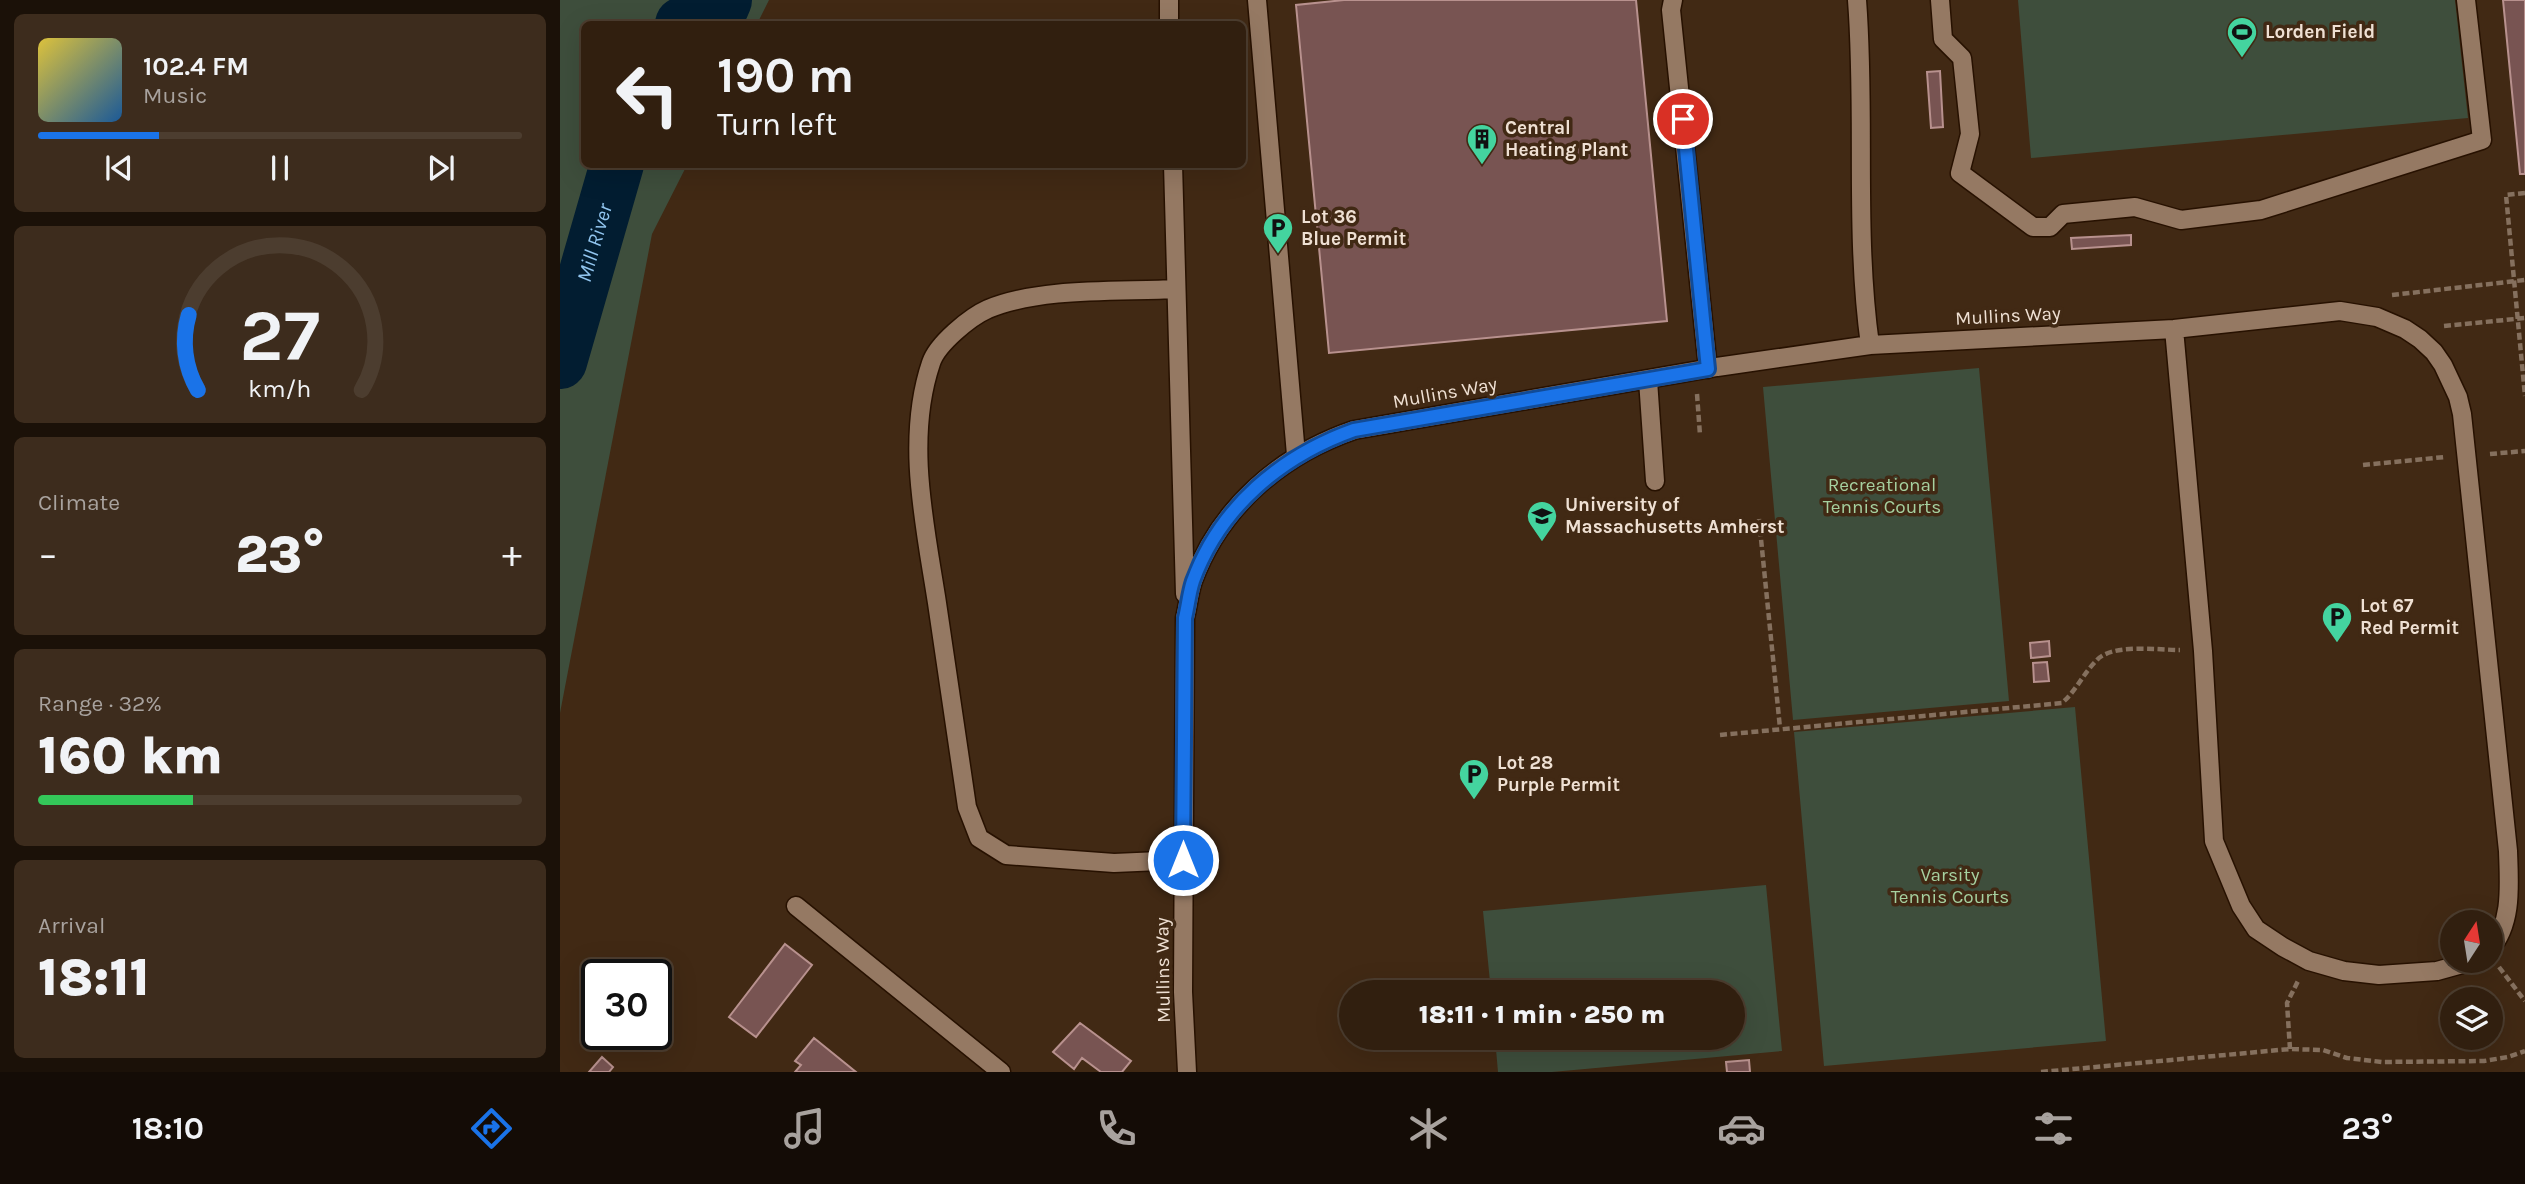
<!DOCTYPE html>
<html lang="en">
<head>
<meta charset="utf-8">
<style>
	:root { --surface:#311f0f; --page:#3d2c1d; --text:#f1f3f6; --muted:#a8a29e; --line:#4c3d2f; --accent:#1a73e8 }
	body { margin:0; font-family:Karla,sans-serif; background:var(--page); color:var(--text); height:100vh; display:flex; flex-direction:column; font-size:26px; white-space:nowrap }
	* { box-sizing:border-box; margin:0 }
	p { font-size:23px; color:var(--muted) }
	.icon { flex:none; width:38px; height:38px; fill:none; stroke:currentColor; stroke-width:2; stroke-linecap:round; stroke-linejoin:round }
	.map { position:relative; flex:1; overflow:hidden }
	.sheet { display:flex; flex-direction:column; gap:14px; padding:14px; background:#1b1108; width:560px }
	.sheet>* { flex:none }
	.banner { position:absolute; left:21px; top:21px; width:665px; height:147px; border-radius:10px; box-shadow:0 7px 28px #0002,0 0 0 2px var(--line); background:#311f0f; color:var(--text); overflow:hidden }
	.needle { width:46px; rotate:12deg }
	.controls { position:absolute; left:1880px; top:910px; display:grid; gap:14px }
	.controls a { display:grid; place-items:center; width:63px; height:63px; border-radius:50%; background:var(--surface); box-shadow:0 7px 28px #0002,0 0 0 2px var(--line); font-size:35px }
	.speed { position:absolute; left:21px; top:959px; display:flex; gap:14px; font-size:35px; font-weight:700; text-align:center }
	.speed>* { display:grid; place-content:center; width:91px; height:91px; border-radius:50%; background:var(--surface); box-shadow:0 7px 28px #0002,0 0 0 2px var(--line); line-height:1 }
	.speed .limit { border:4px solid #111; border-radius:10px; background:#fff; color:#111 }
	.pin { position:absolute; display:grid; place-items:center; width:60px; height:60px; color:#fff; margin:-30px; border:4px solid #fff; border-radius:50%; box-shadow:0 2px 7px #0007 }
	.me { position:absolute; width:77px; margin:-38px; rotate:0deg; stroke-linejoin:round; filter:drop-shadow(0 0 5px #0008) }
	.turn { display:flex; align-items:center; gap:24px; height:147px; padding:0 21px; font-size:32px }
	.turn .icon { width:91px; height:91px; stroke-width:2.5 }
	.turn b { display:block; font-size:49px; line-height:60px }
	.big { font-size:52px; font-weight:800; line-height:1.1 }
	.sheet .widget { flex:1; display:flex; flex-direction:column; justify-content:center; gap:10px; min-width:0; padding:0 24px; border-radius:10px; background:var(--page) }
	.sheet .dial { align-items:center; gap:0 }
	.dial svg { height:182px; overflow:visible; fill:none; stroke:var(--line); stroke-width:7; stroke-linecap:round; text-anchor:middle }
	.dial text { fill:var(--text); stroke:none }
	.song { display:flex; align-items:center; gap:21px }
	.cover { width:84px; height:84px; border-radius:10px; background:linear-gradient(135deg,hsl(50 70% 55%),hsl(210 70% 35%)) }
	.played { height:7px; border-radius:4px; background:linear-gradient(90deg,var(--accent) 25%,var(--line) 25%) }
	.keys { display:flex; justify-content:space-around; direction:ltr }
	.heat { display:flex; justify-content:space-between; align-items:center; font-size:38px; direction:ltr }
	.charge { height:10px; border-radius:5px; background:linear-gradient(90deg,#34c759 32%,var(--line) 0) }
	.trip { position:absolute; left:779px; top:980px; width:406px; height:70px; border-radius:35px; background:var(--surface); box-shadow:0 7px 28px #0002,0 0 0 2px var(--line); font-weight:800; line-height:70px; text-align:center }
	.tab-bar { display:flex; height:112px; justify-content:space-around; align-items:center; background:#140c06; color:var(--muted) }
	.tab-bar .icon { width:49px; height:49px }
	.tab-bar .selected { color:var(--accent) }
	.tab-bar b { font-size:32px; color:var(--text) }
	main { display:flex; flex:1; min-height:0 }
	.map>svg:first-child { display:block }
	.green { fill:#3e4e3c }
	.lines { fill:none; stroke-linecap:round; stroke-linejoin:round }
	.river { stroke:#021d31; stroke-width:54 }
	.building { fill:#785452; stroke:#b8918e; stroke-width:2 }
	.minor-casing { stroke:#271100; stroke-width:21 }
	.path { stroke:#85705e; stroke-width:4.5; stroke-dasharray:7 3.5; stroke-linecap:butt }
	.minor { stroke:#957963; stroke-width:18 }
	.route-casing { stroke:#114b97; stroke-width:18 }
	.route { stroke:#1a73e8; stroke-width:12 }
	.labels { text-anchor:middle; dominant-baseline:central; stroke-width:7; stroke-linejoin:round; paint-order:stroke }
	.poi-label { font-size:19px; font-weight:bold; fill:#efe0d3; stroke:#412914; text-anchor:start }
	.street-label { font-size:19px; fill:#efe0d3; stroke:#412914 }
	.park-label { font-size:19px; fill:#a6d1a0; stroke:#412914 }
	.water-label { font-size:21px; font-style:italic; fill:#91c5ef; stroke:#412914 }
</style>
</head>
<body>
<main>
<section class="sheet">
<div class="widget">
<div class="song"><i class="cover"></i><div><b>102.4 FM</b><p>Music</p></div></div>
<div class="played"></div>
<div class="keys"><svg class="icon" aria-label="previous" viewBox="0 0 24 24"><path d="M18 5L8 12l10 7zM5 5v14"/></svg><svg class="icon" aria-label="pause" viewBox="0 0 24 24"><path d="M8 5v14M16 5v14"/></svg><svg class="icon" aria-label="next" viewBox="0 0 24 24"><path d="M6 5l10 7-10 7zM19 5v14"/></svg></div>
</div>
<div class="widget dial"><svg viewBox="0 0 100 80">
<path d="M14 69A42 42 0 1 1 86 69"/>
<path d="M14 69A42 42 0 0 1 10 36" stroke="#1a73e8"/>
<text x="50" y="56" font-size="32" font-weight="700">27</text>
<text x="50" y="72" font-size="11">km/h</text>
</svg></div>
<div class="widget"><p>Climate</p>
<div class="heat"><a>−</a><b class="big">23°</b><a>+</a></div>
</div>
<div class="widget"><p>Range · 32%</p><b class="big">160 km</b><div class="charge"></div></div>
<div class="widget"><p>Arrival</p><b class="big">18:11</b></div>
</section>
<div class="map">
<svg width="1965" height="1072" viewBox="0 0 1965 1072">
	<rect width="100%" height="100%" fill="#412914"/>
	<!-- green -->
	<path class="green" d="M0 0H209L197 24H24V164L127 165 92 234 0 713Z
		M1458 0H1895L1908 118 1471 158Z
		M1419 368 1449 701 1233 720 1203 387Z
		M1515 707 1546 1041 1264 1066 1234 732Z
		M1206 885 1222 1051 992 1072H938L935 1038H1172V992H931L923 911Z"/>
	<g class="lines">
		<!-- river -->
		<g class="river">
			<path d="M122 24 162 7 165 0"/>
			<path id="s1" d="M0 362 57 164"/>
		</g>
	</g>
	<!-- building -->
	<path class="building" d="M784 0H1076L1107 321 769 353 736 5Z
		M1943 0H1965V174H1960Z
		M1380 71 1383 127 1371 128 1367 72Z
		M1571 235V245L1512 249 1511 238Z
		M1489 641 1490 656 1471 658 1470 643Z
		M1487 662 1489 681 1474 682 1473 663Z
		M225 944 252 965 196 1037 169 1017Z
		M520 1023 571 1061 562 1072H541L522 1058 514 1069 493 1052Z
		M254 1038 296 1072H235L241 1065 235 1061Z
		M42 1057 53 1067 49 1072H29Z
		M1189 1060 1190 1072H1167L1166 1062Z"/>
	<g class="lines">
		<!-- minor casing -->
		<g class="minor-casing">
			<path id="minor" d="M609 0V24
				M697 0 736 455
				M1113 0 1111 10 1148 369
				M1297 0C1306 115 1294 230 1310 345
				M1380 0 1383 39 1402 58 1410 134 1400 173 1473 227H1490L1503 214 1575 207 1621 220 1701 210 1922 140 1906 0
				M613 164 625 594
				M616 289C559 292 481 287 428 309 410 317 377 344 371 363 345 440 365 525 377 603 387 671 397 739 407 807L419 838 446 855 554 863 623 860
				M1614 329 1643 651 1654 841 1681 906 1696 929 1723 947 1749 961 1784 971 1819 975 1877 971 1913 961
				M1088 380 1095 481
				M236 906 441 1072
				M627 1072 623 992 625 618C628 606 629 593 633 581 660 507 721 455 794 430L1157 367 1310 345 1614 329 1780 311 1817 317 1845 329 1860 339 1874 352 1883 365 1898 397 1902 414 1948 851C1949 884 1953 923 1930 949"/>
		</g>
		<!-- path -->
		<path class="path" d="M1965 193 1946 195 1965 396
			M1832 295 1965 280
			M1884 326 1965 318
			M1137 394 1140 435
			M1930 454 1965 451
			M1803 465 1885 457
			M1199 519 1220 728
			M1160 735 1502 703C1516 691 1523 674 1536 661 1551 643 1597 650 1620 650
			M1939 967 1965 1001
			M1730 1049 1727 1003 1739 979
			M1481 1072 1730 1049 1763 1050 1787 1058 1822 1062 1924 1061 1948 1057 1965 1051"/>
		<!-- minor -->
		<use href="#minor" class="minor"/>
	</g>
	<g class="lines">
		<!-- route casing -->
		<g class="route-casing">
			<path id="route" d="M623 860 625 618C628 606 629 593 633 581 660 507 721 456 794 430L1148 369 1123 119"/>
		</g>
		<!-- route -->
		<use href="#route" class="route"/>
	</g>
	<!-- icons -->
	<defs>
		<g id="stadium-pin" transform="scale(1.575)"><path d="M0 17L-7.5 6A9.5 9.5 0 1 1 7.5 6Z" fill="#44d49f" stroke="#412914"/><path d="M0-5a6.5 5 0 1 0 0 10a6.5 5 0 1 0 0-10ZM-3.5-1.8h7v3.6h-7Z" fill="#111"/></g>
		<g id="building-pin" transform="scale(1.575)"><path d="M0 17L-7.5 6A9.5 9.5 0 1 1 7.5 6Z" fill="#44d49f" stroke="#412914"/><path d="M-4-6H4V6H1V3H-1V6H-4ZM-2.5-4.3h1.7v1.8h-1.7ZM.8-4.3h1.7v1.8H.8ZM-2.5-1h1.7V.8h-1.7ZM.8-1h1.7V.8H.8Z" fill="#111"/></g>
		<g id="parking-pin" transform="scale(1.575)"><path d="M0 17L-7.5 6A9.5 9.5 0 1 1 7.5 6Z" fill="#44d49f" stroke="#412914"/><path d="M-3.5-5.5H1a3.5 3.5 0 0 1 0 7H-1V5.5H-3.5ZM-1-3.4V-.6H.8a1.4 1.4 0 0 0 0-2.8Z" fill="#111"/></g>
		<g id="university-pin" transform="scale(1.575)"><path d="M0 17L-7.5 6A9.5 9.5 0 1 1 7.5 6Z" fill="#44d49f" stroke="#412914"/><path d="M0-5L7-2L0 1L-7-2ZM-4 1L0 2.5L4 1V4Q0 6-4 4Z" fill="#111"/></g>
	</defs>
	<g fill-rule="evenodd">
		<use href="#stadium-pin" x="1682" y="32"/>
		<use href="#building-pin" x="922" y="139"/>
		<use href="#parking-pin" x="718" y="228"/>
		<use href="#university-pin" x="982" y="516"/>
		<use href="#parking-pin" x="1777" y="617"/>
		<use href="#parking-pin" x="914" y="774"/>
	</g>
	<g class="labels">
		<!-- poi labels -->
		<g class="poi-label">
			<text x="1705" y="32">Lorden Field</text>
			<text x="945" y="128">Central<tspan x="945" dy="22">Heating Plant</tspan></text>
			<text x="741" y="217">Lot 36<tspan x="741" dy="22">Blue Permit</tspan></text>
			<text x="1005" y="505">University of<tspan x="1005" dy="22">Massachusetts Amherst</tspan></text>
			<text x="1800" y="606">Lot 67<tspan x="1800" dy="22">Red Permit</tspan></text>
			<text x="937" y="763">Lot 28<tspan x="937" dy="22">Purple Permit</tspan></text>
		</g>
		<!-- street labels -->
		<g class="street-label">
			<text transform="translate(1448 316) rotate(-3)">Mullins Way</text>
			<text transform="translate(885 393) rotate(-10)">Mullins Way</text>
			<text transform="translate(603 970) rotate(-91)">Mullins Way</text>
		</g>
		<!-- park labels -->
		<g class="park-label">
			<text x="1322" y="485">Recreational<tspan x="1322" dy="22">Tennis Courts</tspan></text>
			<text x="1390" y="875">Varsity<tspan x="1390" dy="22">Tennis Courts</tspan></text>
		</g>
		<!-- water labels -->
		<g class="water-label">
			<text stroke="none"><textPath href="#s1" startOffset="124">Mill River</textPath></text>
		</g>
	</g>
</svg>
<div class="controls">
<a><svg class="needle" viewBox="-14 -14 28 28"><path d="M0-13l5 13h-10z" fill="#e53935"/><path d="M0 13l5-13h-10z" fill="#a8a29e"/></svg></a>
<a><svg class="icon" aria-label="layers" viewBox="0 0 24 24"><path d="M12 4l9 5-9 5-9-5zM3 14l9 5 9-5"/></svg></a>
</div>
<div class="speed"><div class="limit">30</div></div>
<div class="pin" style="left:1123px;top:119px;background:#d93025"><svg class="icon" aria-label="arrive" viewBox="0 0 24 24"><path d="M6 21V4h12l-3 4 3 4H6"/></svg></div>
<svg class="me" style="left:623px;top:860px" viewBox="-20 -20 40 40"><circle r="17" fill="#1a73e8" stroke="#fff" stroke-width="3"/><path d="M0-11L8 9 0 5-8 9z" fill="#fff"/></svg>
<div class="trip">18:11 · 1 min · 250 m</div>
<div class="banner">
<div class="turn"><svg class="icon" aria-label="left" viewBox="0 0 24 24"><path d="M17 20v-9H6M10 6l-5 5 5 5"/></svg><div><b>190 m</b>Turn left</div></div>
</div>
</div>
</main>
<nav class="tab-bar">
<b>18:10</b>
<svg class="icon selected" aria-label="directions" viewBox="0 0 24 24"><path d="M12 3l9 9-9 9-9-9zM9 14v-3h6M13 9l2 2-2 2"/></svg>
<svg class="icon" aria-label="music" viewBox="0 0 24 24"><path d="M9 18V5l10-2v13"/><circle cx="6" cy="18" r="3"/><circle cx="16" cy="16" r="3"/></svg>
<svg class="icon" aria-label="phone" viewBox="0 0 24 24"><path d="M5 4h4l2 5-3 2q2 4 5 5l2-3 5 2v4C11 20 4 13 5 4z"/></svg>
<svg class="icon" aria-label="climate" viewBox="0 0 24 24"><path d="M12 3v18M4 7l16 10M4 17L20 7"/></svg>
<svg class="icon" aria-label="car" viewBox="0 0 24 24"><path d="M5 17H2v-5l4-1 3-4h7l3 4 3 1v5h-3M9 17h6M6 11h13"/><circle cx="7" cy="17" r="2"/><circle cx="17" cy="17" r="2"/></svg>
<svg class="icon" aria-label="filters" viewBox="0 0 24 24"><path d="M4 7h16M4 17h16"/><circle cx="9" cy="7" r="2"/><circle cx="15" cy="17" r="2"/></svg>
<b>23°</b>
</nav>
</body>
</html>
